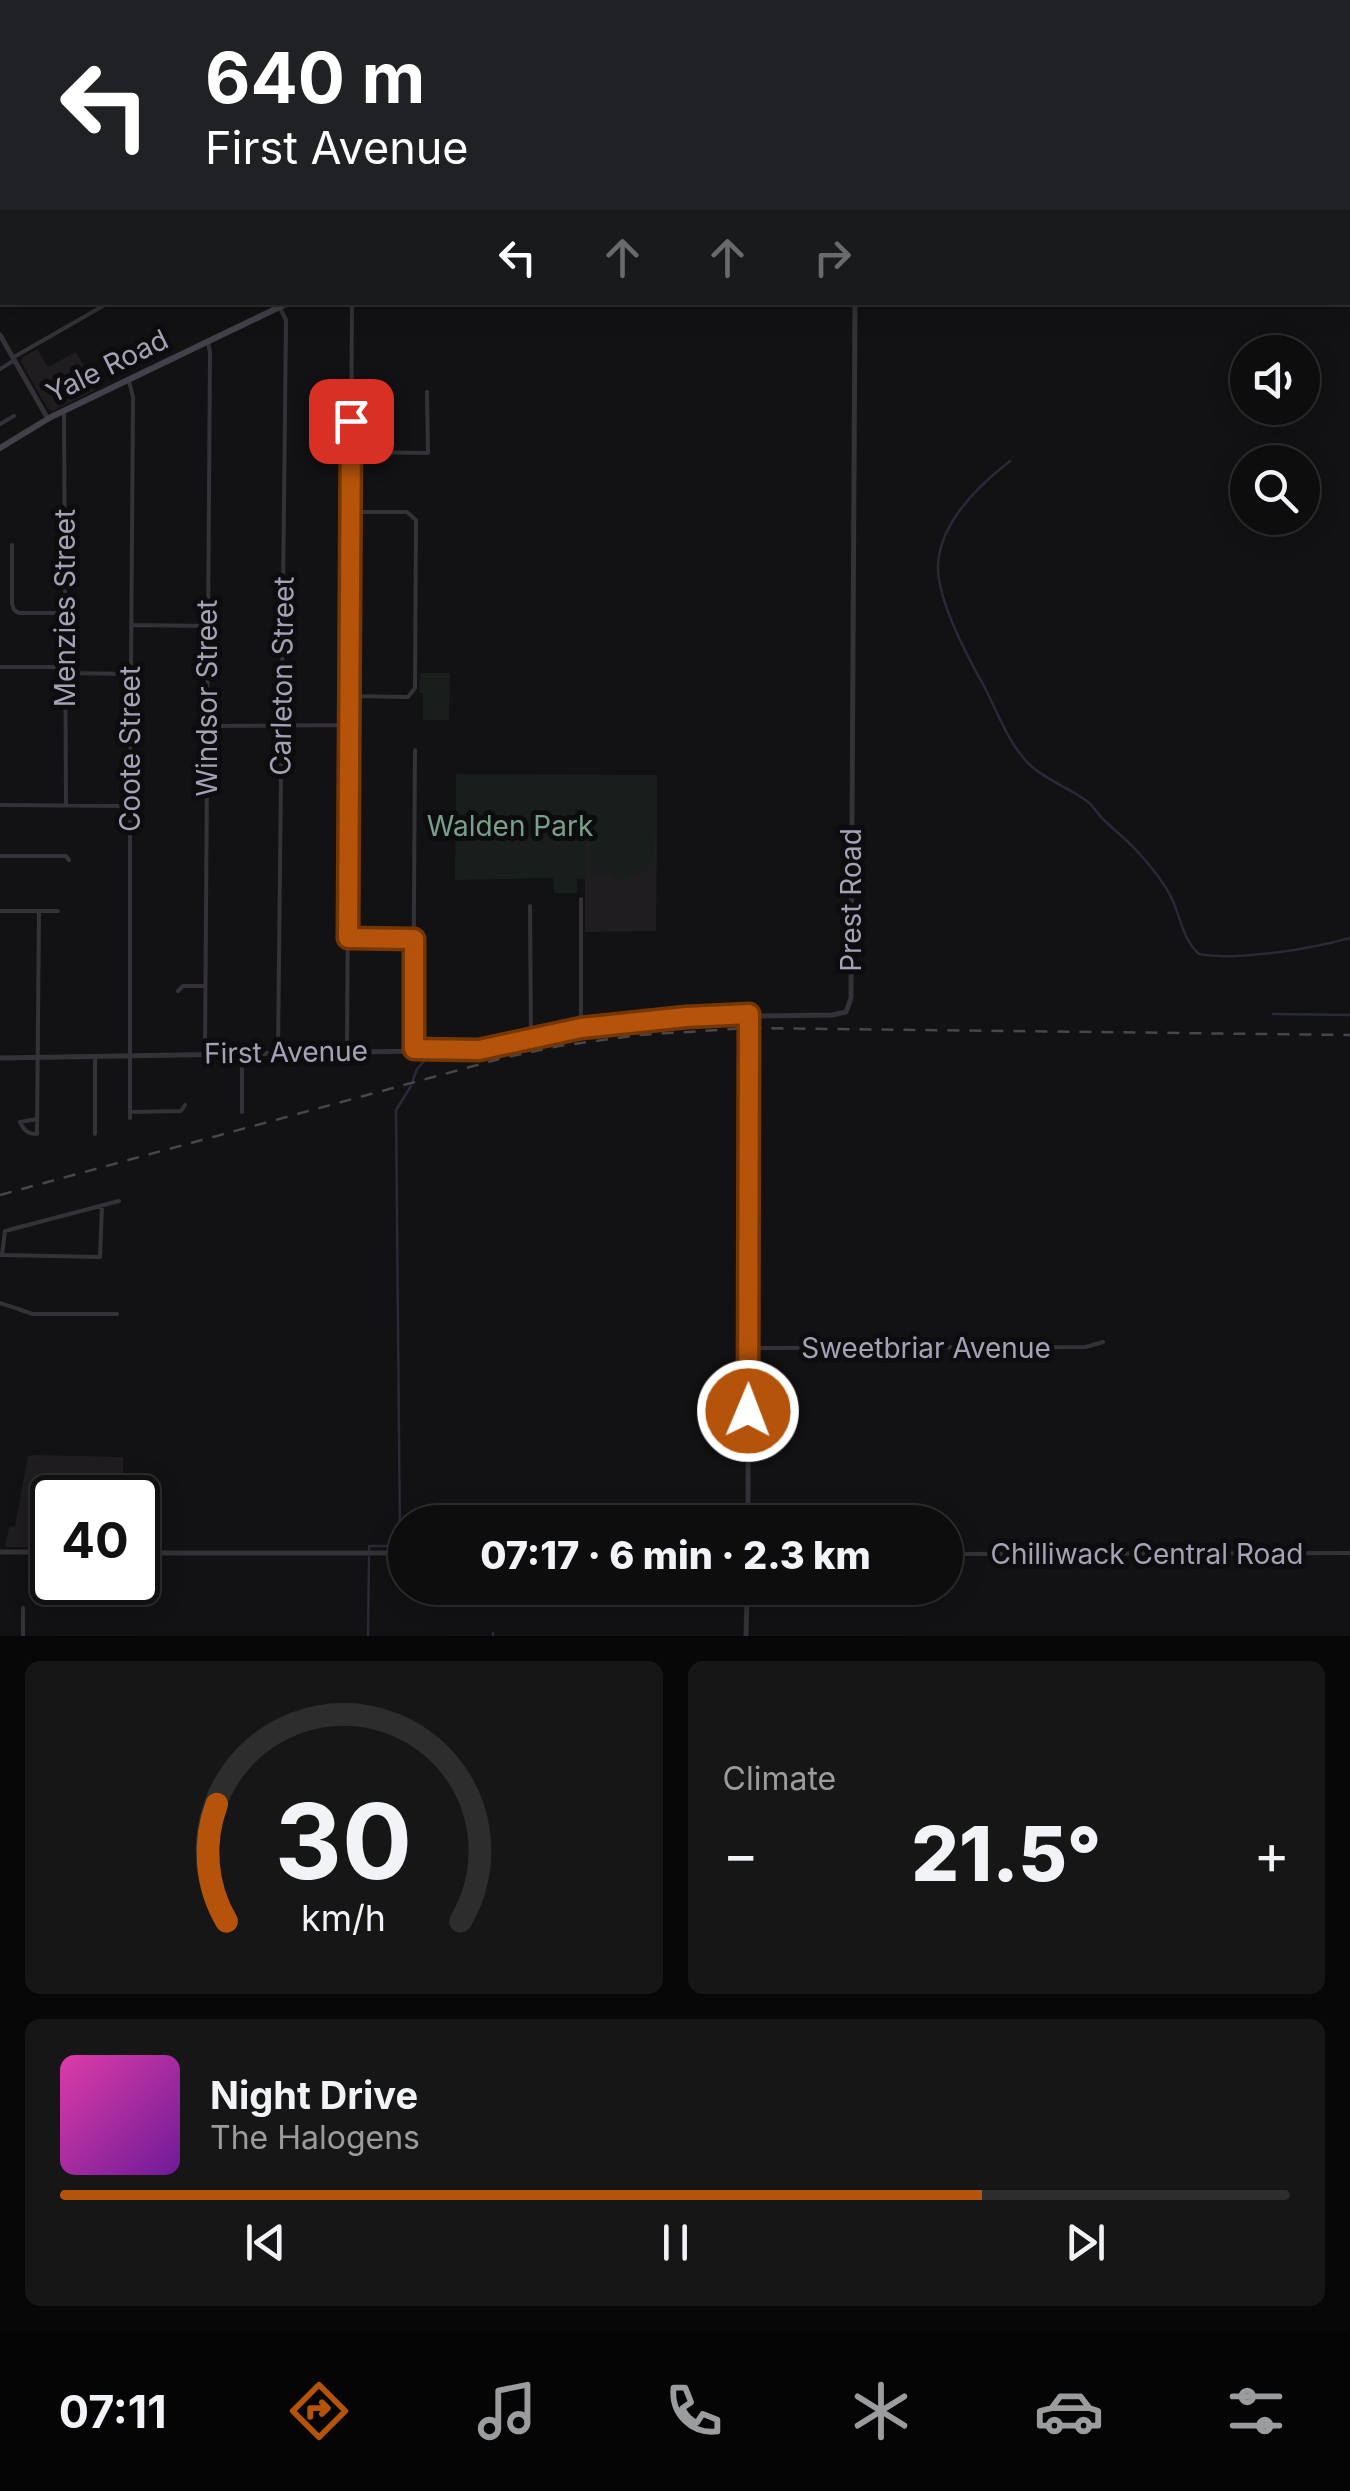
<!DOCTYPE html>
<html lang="en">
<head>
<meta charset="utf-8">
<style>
	:root { --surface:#0e0d0e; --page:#171617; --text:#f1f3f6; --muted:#9b9c9e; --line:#2e2d2e; --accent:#b45309 }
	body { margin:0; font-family:Inter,sans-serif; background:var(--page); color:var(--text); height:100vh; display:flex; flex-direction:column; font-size:38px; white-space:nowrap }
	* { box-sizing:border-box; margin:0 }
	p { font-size:32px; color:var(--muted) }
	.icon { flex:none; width:55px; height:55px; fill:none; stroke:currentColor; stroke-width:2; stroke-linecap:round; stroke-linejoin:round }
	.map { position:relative; height:1636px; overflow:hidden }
	.side { display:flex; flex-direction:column; gap:25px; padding:25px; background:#080708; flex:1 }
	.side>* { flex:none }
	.hud { position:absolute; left:0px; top:0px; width:1350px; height:305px; box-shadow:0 5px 25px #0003,0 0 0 2px var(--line); background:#202124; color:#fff; overflow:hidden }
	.controls { position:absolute; left:1230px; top:335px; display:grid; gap:20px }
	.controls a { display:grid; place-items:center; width:90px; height:90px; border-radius:50%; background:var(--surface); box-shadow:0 5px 25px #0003,0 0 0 2px var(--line); font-size:50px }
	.speed { position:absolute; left:30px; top:1475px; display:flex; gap:20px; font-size:50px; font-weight:700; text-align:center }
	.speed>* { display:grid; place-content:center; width:130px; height:130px; border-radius:50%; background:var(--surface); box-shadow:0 5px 25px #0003,0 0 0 2px var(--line); line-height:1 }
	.speed .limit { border:5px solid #111; border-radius:15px; background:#fff; color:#111 }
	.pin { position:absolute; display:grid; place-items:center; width:85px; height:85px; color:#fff; margin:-42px; border-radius:20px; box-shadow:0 5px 15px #0006 }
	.me { position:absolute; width:110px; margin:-55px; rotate:1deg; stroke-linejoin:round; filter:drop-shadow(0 0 8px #0008) }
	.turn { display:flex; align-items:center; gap:35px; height:210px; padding:0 40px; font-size:45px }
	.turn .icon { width:130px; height:130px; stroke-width:2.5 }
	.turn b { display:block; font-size:70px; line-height:85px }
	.lanes { display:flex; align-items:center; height:95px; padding:0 40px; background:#0003; justify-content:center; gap:50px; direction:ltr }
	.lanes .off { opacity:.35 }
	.big { font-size:75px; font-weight:800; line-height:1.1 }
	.side .widget { flex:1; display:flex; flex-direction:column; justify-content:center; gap:15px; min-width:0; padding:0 35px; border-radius:15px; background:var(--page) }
	.side .dial { align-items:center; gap:0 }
	.dial svg { height:260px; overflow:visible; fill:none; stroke:var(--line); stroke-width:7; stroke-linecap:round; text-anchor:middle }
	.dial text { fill:var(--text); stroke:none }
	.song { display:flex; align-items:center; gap:30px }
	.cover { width:120px; height:120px; border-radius:15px; background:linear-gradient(135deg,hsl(320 70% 55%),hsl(280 70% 35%)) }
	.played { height:10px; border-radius:5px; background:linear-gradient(90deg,var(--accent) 75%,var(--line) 75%) }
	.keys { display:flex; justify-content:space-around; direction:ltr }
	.heat { display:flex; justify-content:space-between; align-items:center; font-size:55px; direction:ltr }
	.side .tiles { flex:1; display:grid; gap:25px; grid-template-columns:1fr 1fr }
	.widget:last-child { grid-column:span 2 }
	.trip { position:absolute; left:388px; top:1505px; width:575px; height:100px; border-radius:50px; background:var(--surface); box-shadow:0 5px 25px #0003,0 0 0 2px var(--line); font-weight:800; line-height:100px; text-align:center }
	.dock { display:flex; height:160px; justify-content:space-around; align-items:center; background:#060506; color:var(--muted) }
	.dock .icon { width:70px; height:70px }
	.dock .on { color:var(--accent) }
	.dock b { font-size:45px; color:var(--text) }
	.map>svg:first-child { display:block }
	.built { fill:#1f1d20 }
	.green { fill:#181e1b }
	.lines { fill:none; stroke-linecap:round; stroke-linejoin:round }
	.stream { stroke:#282a37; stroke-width:2.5 }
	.minor { stroke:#343238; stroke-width:4 }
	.tertiary { stroke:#343238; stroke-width:5 }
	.secondary { stroke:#424048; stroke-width:6 }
	.rail { stroke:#47454d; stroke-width:2.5; stroke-dasharray:12 10; stroke-linecap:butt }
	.route-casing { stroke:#753606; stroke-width:25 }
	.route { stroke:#b45309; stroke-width:18 }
	.labels { text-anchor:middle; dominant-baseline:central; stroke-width:10; stroke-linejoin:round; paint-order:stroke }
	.street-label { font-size:28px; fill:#a4a2b4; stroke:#0d0c0e }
	.park-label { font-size:28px; fill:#79a08b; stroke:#0d0c0e }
</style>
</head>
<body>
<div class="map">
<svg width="1350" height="1636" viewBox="0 0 1350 1636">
	<rect width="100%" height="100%" fill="#121113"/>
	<!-- built -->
	<path class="built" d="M37 349 48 367 76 352 97 389 53 411 48 409 21 362 22 358Z
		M585 833H657L656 931 585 932Z
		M35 1455 123 1457V1497L52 1498V1547H5L9 1527 15 1526 28 1456Z"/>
	<!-- green -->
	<path class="green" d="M420 673H450L449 720H423V693H419Z
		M456 774 657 775V833L654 834C655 868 650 874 616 880L613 875H592L589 834 586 833 585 879H577V893H554L553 878 455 880Z"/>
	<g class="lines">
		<!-- stream -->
		<path class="stream" d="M1010 461C979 485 940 523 938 565 937 599 967 656 984 686 997 711 1009 745 1030 765 1047 781 1070 788 1088 802 1094 807 1097 813 1103 819 1114 830 1126 839 1136 850 1149 864 1164 882 1172 899 1181 918 1183 940 1199 954 1238 961 1311 949 1350 938
			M1273 1014 1350 1015
			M413 1080 417 1069 426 1059
			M369 1550V1546H397L400 1544 396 1110 411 1086
			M368 1636 369 1557
			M493 1636V1633"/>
		<!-- minor -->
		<path class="minor" d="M337 0 339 2
			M1007 0 1008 2
			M1116 0 1117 2
			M1186 0V2
			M363 2 365 0
			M931 2 937 0
			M1253 2V0
			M1348 142H1350
			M0 182 2 180
			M0 221 2 223
			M0 294 2 293
			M277 302 286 320 278 1052
			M14 357 110 302
			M0 369 13 361
			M129 381 133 397 130 806V1118
			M64 411 66 805
			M0 424 14 416
			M351 452 428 453 427 392
			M351 512H407L416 520 415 688 408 697 351 696
			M12 545V604L14 610 19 613H65
			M132 625 207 626
			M0 667H65
			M66 673 131 674
			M209 726 349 725
			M0 805 130 806
			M0 856H66L69 860
			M581 899V1028
			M530 906 531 1039
			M0 911H58
			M348 939H414
			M178 991 183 986H205
			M413 1049 415 750
			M347 1050 352 302
			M205 1052 210 353 208 342
			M95 1056V1134
			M130 1112 181 1111 185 1105
			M242 1112V1054
			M37 1119 20 1122C24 1130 27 1134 37 1134L39 911
			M0 1255 100 1257 102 1206
			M2 1255 5 1231 119 1201
			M0 1303 33 1314H117
			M748 1348 1086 1347 1103 1342
			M945 1554 1350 1553
			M23 1636V1608"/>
		<!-- tertiary -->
		<path class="tertiary" d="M12 2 15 0
			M0 12 2 10
			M0 335 48 419
			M0 1058 479 1050 581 1028 686 1017 832 1015 846 1012 851 998 855 302
			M748 1522 749 1014
			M0 1552H52
			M138 1553H405
			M746 1636 747 1596 749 1588"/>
		<!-- secondary -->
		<path class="secondary" d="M1348 159H1350
			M0 448 51 417 290 302"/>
		<!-- rail -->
		<path class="rail" d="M0 1195 503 1058 559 1046 639 1035 749 1028 1350 1035"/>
	</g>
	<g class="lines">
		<!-- route casing -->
		<g class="route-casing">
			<path id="route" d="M351 421 348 938 414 939V1049L479 1050 581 1028 686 1017 749 1014 748 1411"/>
		</g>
		<!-- route -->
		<use href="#route" class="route"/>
	</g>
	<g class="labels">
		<!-- street labels -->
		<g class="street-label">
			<text transform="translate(107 366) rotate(-26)">Yale Road</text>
			<text transform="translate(65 608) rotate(-90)">Menzies Street</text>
			<text transform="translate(282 676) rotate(-89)">Carleton Street</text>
			<text transform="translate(207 698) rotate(-90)">Windsor Street</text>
			<text transform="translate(130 749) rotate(-90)">Coote Street</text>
			<text transform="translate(851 900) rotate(-90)">Prest Road</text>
			<text transform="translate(286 1052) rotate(-1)">First Avenue</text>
			<text x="926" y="1348">Sweetbriar Avenue</text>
			<text x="1147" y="1554">Chilliwack Central Road</text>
		</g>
		<!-- park labels -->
		<g class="park-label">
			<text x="510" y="826">Walden Park</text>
		</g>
	</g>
</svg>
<div class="controls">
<a><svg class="icon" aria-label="sound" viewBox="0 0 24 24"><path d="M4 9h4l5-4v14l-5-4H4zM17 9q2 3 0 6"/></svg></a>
<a><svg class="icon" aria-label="search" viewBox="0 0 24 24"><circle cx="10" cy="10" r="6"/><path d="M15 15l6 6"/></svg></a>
</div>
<div class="speed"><div class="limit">40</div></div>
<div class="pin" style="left:351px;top:421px;background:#d93025"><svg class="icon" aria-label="arrive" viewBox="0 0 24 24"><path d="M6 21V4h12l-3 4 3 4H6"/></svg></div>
<svg class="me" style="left:748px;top:1411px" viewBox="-20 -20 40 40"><circle r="17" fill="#b45309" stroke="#fff" stroke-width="3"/><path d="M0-11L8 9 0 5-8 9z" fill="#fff"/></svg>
<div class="trip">07:17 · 6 min · 2.3 km</div>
<div class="hud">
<div class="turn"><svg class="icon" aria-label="left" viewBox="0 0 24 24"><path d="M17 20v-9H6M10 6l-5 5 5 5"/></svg><div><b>640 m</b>First Avenue</div></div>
<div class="lanes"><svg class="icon" aria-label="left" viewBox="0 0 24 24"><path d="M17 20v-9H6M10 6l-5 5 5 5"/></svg><svg class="icon off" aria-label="ahead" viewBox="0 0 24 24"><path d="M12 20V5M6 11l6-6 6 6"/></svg><svg class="icon off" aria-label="ahead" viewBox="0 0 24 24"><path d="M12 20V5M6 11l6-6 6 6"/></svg><svg class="icon off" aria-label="right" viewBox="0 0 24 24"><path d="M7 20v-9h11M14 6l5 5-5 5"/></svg></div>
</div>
</div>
<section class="side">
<div class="tiles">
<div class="widget dial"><svg viewBox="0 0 100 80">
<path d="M14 69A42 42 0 1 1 86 69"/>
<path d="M14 69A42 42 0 0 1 11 33" stroke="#b45309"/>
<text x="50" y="56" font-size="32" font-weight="700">30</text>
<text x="50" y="72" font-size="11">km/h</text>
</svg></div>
<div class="widget"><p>Climate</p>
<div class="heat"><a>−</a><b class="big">21.5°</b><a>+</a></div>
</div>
<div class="widget">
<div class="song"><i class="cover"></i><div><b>Night Drive</b><p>The Halogens</p></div></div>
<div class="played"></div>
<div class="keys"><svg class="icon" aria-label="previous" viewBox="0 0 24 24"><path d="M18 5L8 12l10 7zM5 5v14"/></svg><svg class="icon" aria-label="pause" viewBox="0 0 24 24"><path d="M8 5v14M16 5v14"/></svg><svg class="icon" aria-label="next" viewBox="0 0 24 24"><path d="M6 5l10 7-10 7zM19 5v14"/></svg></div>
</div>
</div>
</section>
<nav class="dock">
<b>07:11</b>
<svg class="icon on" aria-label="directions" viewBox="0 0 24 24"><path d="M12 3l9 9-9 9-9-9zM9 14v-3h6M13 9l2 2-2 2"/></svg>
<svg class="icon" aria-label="music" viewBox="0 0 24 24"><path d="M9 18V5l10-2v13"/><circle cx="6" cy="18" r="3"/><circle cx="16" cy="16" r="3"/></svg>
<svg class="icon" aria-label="phone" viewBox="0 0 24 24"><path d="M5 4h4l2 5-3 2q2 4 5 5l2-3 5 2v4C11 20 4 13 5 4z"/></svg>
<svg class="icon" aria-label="climate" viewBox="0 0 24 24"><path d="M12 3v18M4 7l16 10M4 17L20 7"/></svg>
<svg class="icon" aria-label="car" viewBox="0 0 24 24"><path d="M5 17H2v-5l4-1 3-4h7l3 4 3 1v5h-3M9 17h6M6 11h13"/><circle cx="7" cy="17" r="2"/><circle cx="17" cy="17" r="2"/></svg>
<svg class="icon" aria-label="filters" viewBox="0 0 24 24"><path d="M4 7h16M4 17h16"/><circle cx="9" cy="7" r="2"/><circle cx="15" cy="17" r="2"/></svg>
</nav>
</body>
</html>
